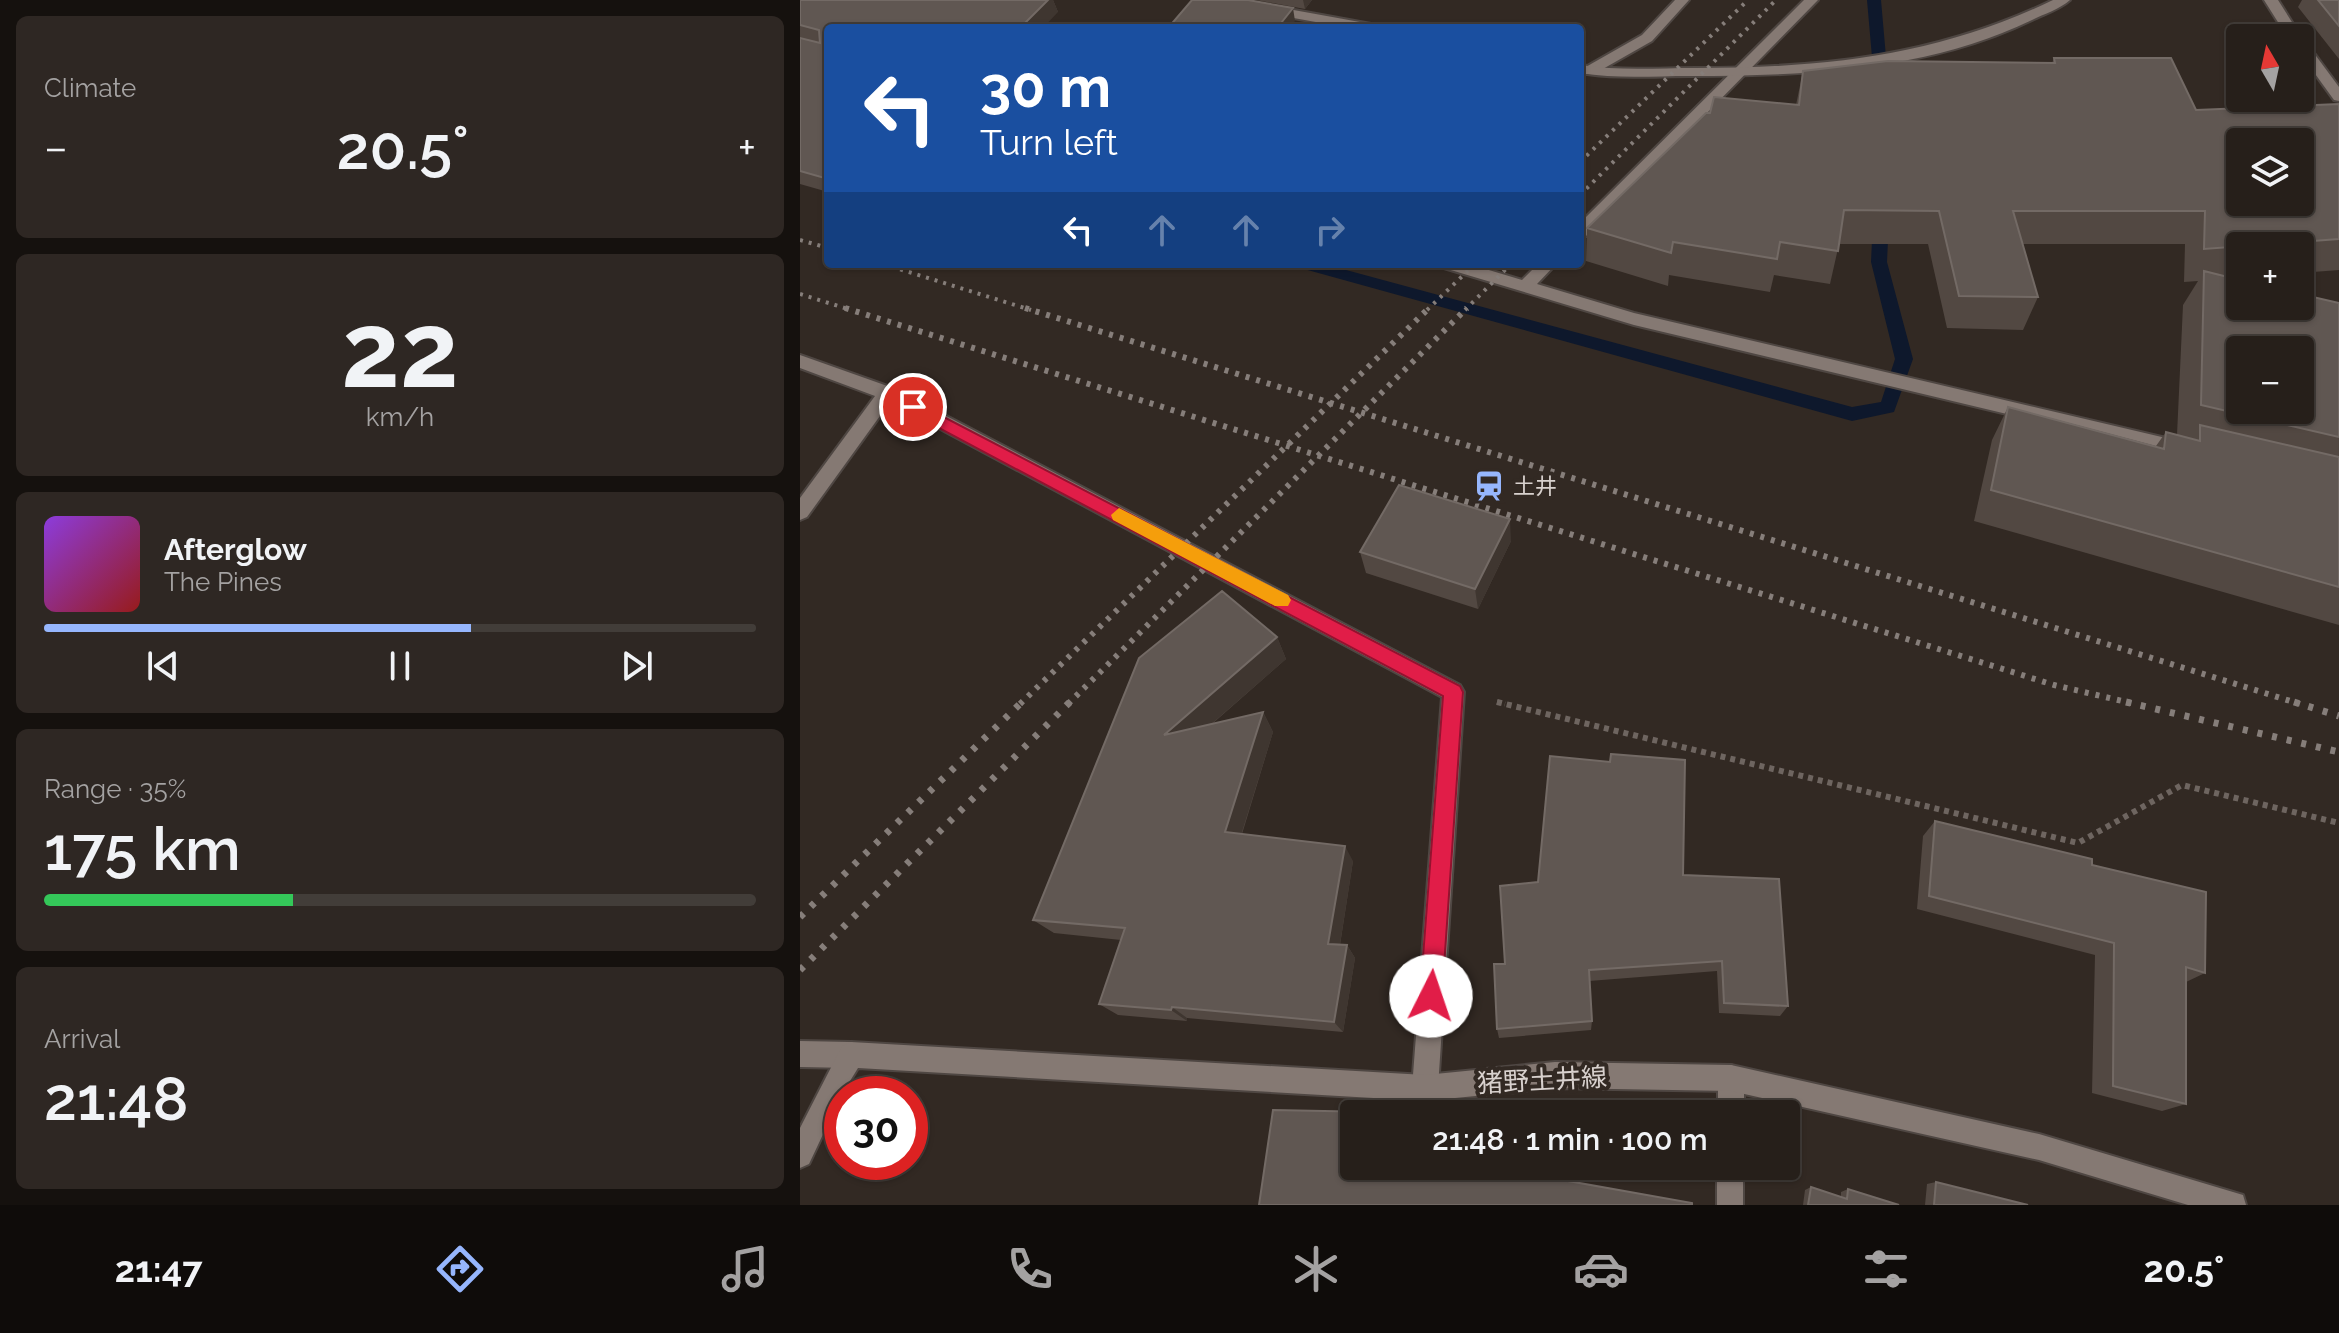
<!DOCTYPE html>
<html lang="en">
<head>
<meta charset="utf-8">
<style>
	:root { --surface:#261f1a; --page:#2e2723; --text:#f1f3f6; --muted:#a4a2a2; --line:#423d39; --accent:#96b6fd }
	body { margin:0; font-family:Raleway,"Noto Sans JP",sans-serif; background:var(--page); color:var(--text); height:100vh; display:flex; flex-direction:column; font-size:30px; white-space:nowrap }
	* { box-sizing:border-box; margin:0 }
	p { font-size:26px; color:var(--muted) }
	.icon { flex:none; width:44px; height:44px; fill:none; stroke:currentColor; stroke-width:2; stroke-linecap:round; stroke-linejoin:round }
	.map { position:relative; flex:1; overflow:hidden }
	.panel { display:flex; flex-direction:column; gap:16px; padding:16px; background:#15110e; width:800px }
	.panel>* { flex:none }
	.guide { position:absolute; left:24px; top:24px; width:760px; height:244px; border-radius:8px; box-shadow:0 2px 6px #0004,0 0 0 2px var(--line); background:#1a4fa0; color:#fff; overflow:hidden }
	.needle { width:52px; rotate:351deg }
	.tools { position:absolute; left:1426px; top:24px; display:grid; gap:16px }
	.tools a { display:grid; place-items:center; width:88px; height:88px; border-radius:8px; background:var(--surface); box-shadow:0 2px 6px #0004,0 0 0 2px var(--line); font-size:40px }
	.speed { position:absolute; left:24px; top:1076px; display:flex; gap:16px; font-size:40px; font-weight:700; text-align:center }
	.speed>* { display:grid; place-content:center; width:104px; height:104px; border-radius:50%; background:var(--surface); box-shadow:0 2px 6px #0004,0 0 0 2px var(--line); line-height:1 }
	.speed .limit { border:12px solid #d22; background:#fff; color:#111 }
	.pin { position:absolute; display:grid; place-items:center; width:68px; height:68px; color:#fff; margin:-34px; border:4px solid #fff; border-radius:50%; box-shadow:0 2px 8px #0007 }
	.me { position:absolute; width:88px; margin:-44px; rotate:4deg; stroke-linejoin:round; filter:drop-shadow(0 0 6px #0008) }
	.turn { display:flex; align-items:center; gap:28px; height:168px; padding:0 24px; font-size:36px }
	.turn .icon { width:104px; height:104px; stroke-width:2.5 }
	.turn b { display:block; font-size:56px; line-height:68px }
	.lanes { display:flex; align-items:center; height:76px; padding:0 24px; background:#0003; justify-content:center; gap:40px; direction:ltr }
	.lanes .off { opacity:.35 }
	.big { font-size:60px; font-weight:600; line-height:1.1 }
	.panel .widget { flex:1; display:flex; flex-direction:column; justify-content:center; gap:12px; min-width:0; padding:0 28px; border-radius:12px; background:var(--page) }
	.panel .dial { align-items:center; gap:0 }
	.dial b { font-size:104px; line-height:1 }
	.song { display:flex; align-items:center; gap:24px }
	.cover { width:96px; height:96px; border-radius:12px; background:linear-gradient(135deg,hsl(270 70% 55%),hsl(0 70% 35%)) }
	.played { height:8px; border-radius:4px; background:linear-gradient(90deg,var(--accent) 60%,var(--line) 60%) }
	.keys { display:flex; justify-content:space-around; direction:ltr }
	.heat { display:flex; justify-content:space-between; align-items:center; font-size:44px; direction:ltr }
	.charge { height:12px; border-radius:6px; background:linear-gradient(90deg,#34c759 35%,var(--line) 0) }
	.trip { position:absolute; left:540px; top:1100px; width:460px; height:80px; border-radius:8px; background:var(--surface); box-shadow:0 2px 6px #0004,0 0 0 2px var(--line); font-weight:600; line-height:80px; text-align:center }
	.tab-bar { display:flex; height:128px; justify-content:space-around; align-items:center; background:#0f0c0a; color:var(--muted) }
	.tab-bar .icon { width:56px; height:56px }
	.tab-bar .current { color:var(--accent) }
	.tab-bar b { font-size:36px; color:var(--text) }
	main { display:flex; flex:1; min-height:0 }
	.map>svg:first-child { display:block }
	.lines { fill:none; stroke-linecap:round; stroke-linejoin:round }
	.stream { fill:#0e182c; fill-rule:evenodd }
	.service-casing { stroke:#4f4743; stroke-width:4 }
	.minor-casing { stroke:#4f4743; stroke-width:4 }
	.tertiary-casing { stroke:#4f4743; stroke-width:4 }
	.secondary-casing { stroke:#4f4743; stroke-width:4 }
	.path-far1 { stroke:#6e6560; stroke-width:5; stroke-dasharray:4 4; stroke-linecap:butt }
	.path { stroke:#6e6560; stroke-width:6; stroke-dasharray:5 5; stroke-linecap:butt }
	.service { fill:#857973; fill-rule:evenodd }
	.minor { fill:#857973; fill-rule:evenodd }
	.tertiary { fill:#857973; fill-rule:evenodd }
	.secondary { fill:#857973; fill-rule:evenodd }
	.rail-far2 { stroke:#867e7a; stroke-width:4; stroke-dasharray:3 6; stroke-linecap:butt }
	.rail-far1 { stroke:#867e7a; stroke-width:6; stroke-dasharray:4 7; stroke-linecap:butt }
	.rail { stroke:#867e7a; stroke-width:7; stroke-dasharray:5 10; stroke-linecap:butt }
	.wall { fill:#524842 }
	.shaded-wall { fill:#3f3630 }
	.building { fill:#605752; stroke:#736a65; stroke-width:2; fill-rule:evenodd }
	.route { fill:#e11d48; stroke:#92132f; stroke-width:2 }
	.slow { fill:#f59e0b }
	.labels { text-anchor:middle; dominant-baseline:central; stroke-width:8; stroke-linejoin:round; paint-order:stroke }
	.poi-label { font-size:22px; fill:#d8d1ce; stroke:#322923; text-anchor:start }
	.near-street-label { font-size:26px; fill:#d8d1ce; stroke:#322923 }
</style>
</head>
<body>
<main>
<section class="panel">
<div class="widget"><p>Climate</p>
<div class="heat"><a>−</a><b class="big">20.5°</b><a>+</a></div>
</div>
<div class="widget dial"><b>22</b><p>km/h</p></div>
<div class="widget">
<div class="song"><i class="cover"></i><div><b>Afterglow</b><p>The Pines</p></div></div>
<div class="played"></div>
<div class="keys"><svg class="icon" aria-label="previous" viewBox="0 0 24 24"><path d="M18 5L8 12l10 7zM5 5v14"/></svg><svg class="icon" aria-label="pause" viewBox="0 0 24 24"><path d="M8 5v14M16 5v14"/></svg><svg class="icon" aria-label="next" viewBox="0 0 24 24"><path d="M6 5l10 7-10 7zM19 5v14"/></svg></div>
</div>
<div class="widget"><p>Range · 35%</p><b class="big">175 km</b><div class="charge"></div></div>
<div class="widget"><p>Arrival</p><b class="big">21:48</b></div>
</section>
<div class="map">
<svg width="1539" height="1205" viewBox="0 0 1539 1205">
	<rect width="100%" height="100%" fill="#322923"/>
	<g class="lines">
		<!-- stream -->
		<path class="stream" d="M1067 0H1081L1088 80 1081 84 1074 80Z
			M1081 214 1089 219 1087 262 1113 359 1094 412 1052 421 504 269 496 264H524L1052 407 1081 402 1095 359 1071 262 1073 219Z"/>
		<!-- service casing -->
		<g class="service-casing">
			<path id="service" d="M875 0H889L852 41 794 74H784V68L842 35Z"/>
		</g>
		<!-- minor casing -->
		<g class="minor-casing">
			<path id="minor" d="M1004 0H1018L786 236 780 237V223Z
				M642 264H669L722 280 738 264H756L737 284 834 313 1383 442 1392 449 1383 456 834 325 644 268Z
				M0 355 93 388 660 685 664 692 638 1088 634 1097 625 1101 616 1097 612 1088 642 697 90 402 7 517 0 520V498L75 396 0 368Z
				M931 1065 940 1069 944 1078V1114H918V1078L922 1069Z
				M917 1166H943V1205H917Z"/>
		</g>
		<!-- tertiary casing -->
		<g class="tertiary-casing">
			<path id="tertiary" d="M410 0H439L571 24 578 28H549L417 4Z
				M1253 0H1270C1260 9 1244 14 1232 20 1127 71 1004 76 890 76 853 76 816 79 780 73V65C818 71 857 68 896 68 1024 68 1137 56 1253 0Z
				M0 1041 51 1042 60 1046 64 1055 60 1064 51 1068 0 1067Z"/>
		</g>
		<!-- secondary casing -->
		<g class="secondary-casing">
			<path id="secondary" d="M1464 0H1478L1502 38 1500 40 1505 41 1539 87V101L1534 100 1500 53V38H1488Z
				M51 1042 625 1075 755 1062 931 1065 1239 1134 1433 1192 1443 1195 1446 1205H1388L1239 1160 931 1091 755 1088 625 1101 58 1068 42 1094 9 1164 0 1168V1128L42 1046Z"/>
		</g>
		<!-- path-far1 -->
		<path class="path-far1" d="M697 702 705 704"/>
		<!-- path -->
		<path class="path" d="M697 702 1278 843 1382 785 1539 823"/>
		<!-- service -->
		<use href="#service" class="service"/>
		<!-- minor -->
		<use href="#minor" class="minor"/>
		<!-- tertiary -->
		<use href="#tertiary" class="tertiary"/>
		<!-- secondary -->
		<use href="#secondary" class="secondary"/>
		<!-- rail-far2 -->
		<path class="rail-far2" d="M780 162 948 0
			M780 195 976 0
			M0 240 28 248
			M83 264 231 310
			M0 294 51 310
			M627 310 675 264
			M665 310 711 264"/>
		<!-- rail-far1 -->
		<path class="rail-far1" d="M45 308 1254 685 1335 704
			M225 308 1500 704
			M220 704 629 308
			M268 704 667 308"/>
		<!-- rail -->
		<path class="rail" d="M1326 702 1539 752
			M1494 702 1539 716
			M0 917 222 702
			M0 970 270 702"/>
	</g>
	<!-- wall -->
	<path class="wall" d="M0 0H253L258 12 28 28V192L0 184Z
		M456 0H512L505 9Z
		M1502 0H1539V59L1498 7Z
		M1254 58 1396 110 1539 104V270L1500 273V246H1440V277L1433 278 1539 303V625L1174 521 1192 440 1208 407 1356 446 1366 432 1377 435 1383 305 1398 281 1384 282 1385 244H1223L1238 297 1223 330 1147 328 1128 244H1039L1030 284 974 275 970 292 869 275 868 286 786 261 787 228 996 105 1003 71 1252 63Z
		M711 541 678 609 566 573 560 552Z
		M477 637 486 659 412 724 463 712 473 732 442 834 553 861 540 945H547L555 958 543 1032 387 1018V1021L318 1015 299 1004 321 940 254 933 233 920Z
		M1135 821 1292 865 1405 973 1386 982V1104L1362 1111 1292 1093 1295 955 1117 909 1123 836Z
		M883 875 988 1006 980 1016 919 1013 917 971 789 981 792 1021 791 1030 699 1038 697 1029 705 964Z
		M1136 1182 1228 1205H1125L1127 1184Z
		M1011 1187 1041 1197V1192L1048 1189 1099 1205H1003L1005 1190Z"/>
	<!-- shaded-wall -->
	<path class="shaded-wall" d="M248 0H253L258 12 243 28H220Z
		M503 0H512L505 9Z
		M493 8 495 21 490 28H477Z
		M710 519 711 541 678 609 675 589Z
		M477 637 486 659 378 753 364 735Z
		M463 712 473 732 437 848 425 832Z
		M545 846 553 861 538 957 528 944Z
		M547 945 555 958 543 1032 534 1022Z
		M372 1007 387 1018V1021L371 1010Z"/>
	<!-- building -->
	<path class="building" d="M0 0H248L220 28H28V179L0 171V38L20 43 19 30 0 25Z
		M392 0H448L493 8 477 28H368Z
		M1518 0H1539V26Z
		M1254 58H1371L1396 110 1539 104V239L1404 249 1405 211H1213L1238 297 1159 296 1139 211 1044 210 1038 251 980 242 977 259 873 242 871 253 787 228 906 113H910L914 97 999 105 1003 71 1088 61 1255 63ZM1440 142H1500V202H1440Z
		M1404 271 1440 280V306H1500V294L1539 303V437L1401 405ZM1440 350H1500V410H1440Z
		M1208 407 1364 449 1366 432 1400 441V425L1539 457V587L1191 490Z
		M599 485 710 519 675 589 560 552Z
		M422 591 477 637 364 735 463 712 425 832 545 846 528 944 547 945 534 1022 372 1007 371 1010 299 1004 325 928 233 920 339 658Z
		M811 754 885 760 883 875 979 879 988 1006 924 1003 922 961 789 970 792 1021 697 1029 694 964H705L700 886 738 882 750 756 810 762Z
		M1135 821 1292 859V865L1406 892 1405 973 1386 967V1104L1313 1086 1314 943 1129 896Z
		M473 1110 676 1114H554V1166H684L892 1203V1205H459Z
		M1136 1182 1228 1205H1134Z
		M1011 1187 1047 1199 1048 1189 1099 1205H1008Z"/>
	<!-- route -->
	<path class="route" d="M113 401 660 686 663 692 642 996 639 1004 631 1008 623 1004 620 996 643 696 107 411V402Z"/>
	<!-- slow -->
	<path class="slow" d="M319 508 488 595 491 600 488 606H475L313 520 311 515Z"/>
	<!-- icons -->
	<defs>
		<g id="station-bare" transform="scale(2.4)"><path d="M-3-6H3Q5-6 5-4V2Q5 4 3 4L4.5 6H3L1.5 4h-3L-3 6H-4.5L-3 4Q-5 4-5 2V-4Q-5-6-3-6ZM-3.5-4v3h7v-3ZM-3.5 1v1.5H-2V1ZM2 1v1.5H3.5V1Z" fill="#96b6fd" stroke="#322923" stroke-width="2.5" paint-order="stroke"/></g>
	</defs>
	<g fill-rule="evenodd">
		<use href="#station-bare" x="689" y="486"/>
	</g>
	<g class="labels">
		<!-- poi labels -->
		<g class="poi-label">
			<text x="713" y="486">土井</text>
		</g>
		<!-- near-street labels -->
		<g class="near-street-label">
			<text transform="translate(742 1080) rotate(-3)">猪野土井線</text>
		</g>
	</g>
</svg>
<div class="tools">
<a><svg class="needle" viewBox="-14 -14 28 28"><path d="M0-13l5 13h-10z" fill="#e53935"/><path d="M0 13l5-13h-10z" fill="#a4a2a2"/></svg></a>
<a><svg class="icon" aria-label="layers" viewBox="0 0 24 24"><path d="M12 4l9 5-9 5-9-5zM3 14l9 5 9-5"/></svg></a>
<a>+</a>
<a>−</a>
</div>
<div class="speed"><div class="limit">30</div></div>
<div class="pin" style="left:113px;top:407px;background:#d93025"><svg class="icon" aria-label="arrive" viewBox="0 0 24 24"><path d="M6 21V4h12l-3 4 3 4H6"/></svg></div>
<svg class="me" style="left:631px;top:996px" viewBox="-20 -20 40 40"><circle r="19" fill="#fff"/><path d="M0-13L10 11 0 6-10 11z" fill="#e11d48"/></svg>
<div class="trip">21:48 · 1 min · 100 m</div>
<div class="guide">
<div class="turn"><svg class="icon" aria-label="left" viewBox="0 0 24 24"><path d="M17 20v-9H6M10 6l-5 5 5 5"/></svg><div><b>30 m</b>Turn left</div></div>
<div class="lanes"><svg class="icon" aria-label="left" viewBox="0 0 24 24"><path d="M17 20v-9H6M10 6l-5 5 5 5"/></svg><svg class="icon off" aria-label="ahead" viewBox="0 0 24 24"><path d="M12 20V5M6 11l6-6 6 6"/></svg><svg class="icon off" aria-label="ahead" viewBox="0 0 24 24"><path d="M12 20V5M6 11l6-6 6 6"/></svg><svg class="icon off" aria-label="right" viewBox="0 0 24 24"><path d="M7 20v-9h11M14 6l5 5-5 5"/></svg></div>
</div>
</div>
</main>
<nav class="tab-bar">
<b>21:47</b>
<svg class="icon current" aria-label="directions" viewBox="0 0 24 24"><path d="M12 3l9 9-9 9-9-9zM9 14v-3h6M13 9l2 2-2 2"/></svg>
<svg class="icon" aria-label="music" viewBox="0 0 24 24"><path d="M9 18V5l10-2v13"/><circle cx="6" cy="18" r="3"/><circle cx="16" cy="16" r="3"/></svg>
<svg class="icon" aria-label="phone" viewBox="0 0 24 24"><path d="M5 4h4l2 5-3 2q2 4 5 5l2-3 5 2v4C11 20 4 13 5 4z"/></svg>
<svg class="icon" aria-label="climate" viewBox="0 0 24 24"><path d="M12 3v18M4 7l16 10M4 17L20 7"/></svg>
<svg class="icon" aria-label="car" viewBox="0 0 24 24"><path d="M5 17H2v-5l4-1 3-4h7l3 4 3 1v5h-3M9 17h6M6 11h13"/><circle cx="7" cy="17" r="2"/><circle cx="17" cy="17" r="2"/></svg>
<svg class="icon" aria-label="filters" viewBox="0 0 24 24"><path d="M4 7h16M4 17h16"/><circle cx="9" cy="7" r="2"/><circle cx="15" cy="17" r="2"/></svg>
<b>20.5°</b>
</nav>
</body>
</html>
